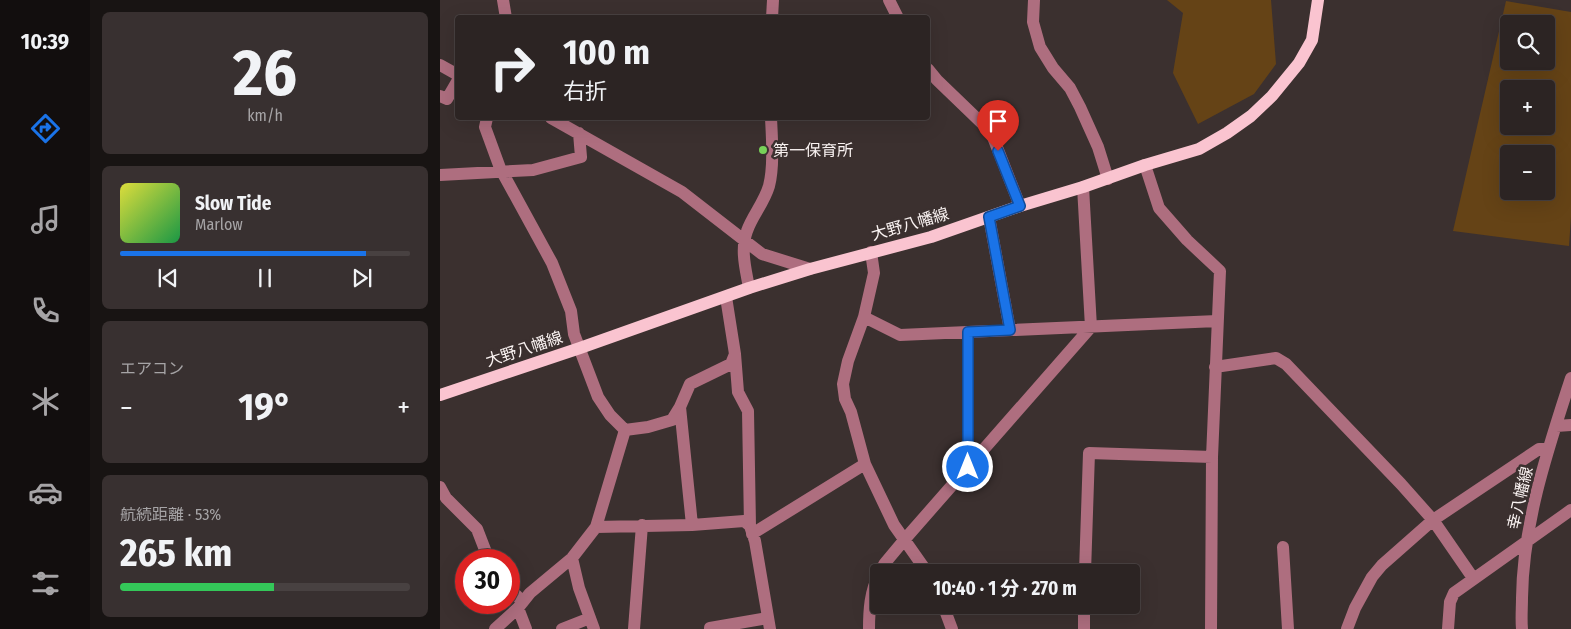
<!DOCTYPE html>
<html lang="ja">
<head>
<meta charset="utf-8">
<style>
	:root { --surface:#2c2423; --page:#383030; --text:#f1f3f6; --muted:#a6a4a6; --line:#484141; --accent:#1a73e8 }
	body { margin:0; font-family:"Fira Sans Condensed","Noto Sans JP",sans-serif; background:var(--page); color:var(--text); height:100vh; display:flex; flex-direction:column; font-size:19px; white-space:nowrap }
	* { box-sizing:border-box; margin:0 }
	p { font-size:16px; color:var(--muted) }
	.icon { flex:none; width:28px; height:28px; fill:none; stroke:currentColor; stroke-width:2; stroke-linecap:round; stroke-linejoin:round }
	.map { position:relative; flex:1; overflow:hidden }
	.side { display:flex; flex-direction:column; gap:12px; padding:12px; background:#181413; width:350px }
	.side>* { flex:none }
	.guide { position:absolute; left:15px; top:15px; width:475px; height:105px; border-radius:5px; box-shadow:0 5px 20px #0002,0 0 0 1px var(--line); background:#2c2423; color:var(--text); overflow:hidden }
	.fabs { position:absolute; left:1060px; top:15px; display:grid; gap:10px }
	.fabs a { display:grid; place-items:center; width:55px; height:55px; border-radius:5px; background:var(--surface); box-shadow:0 5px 20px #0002,0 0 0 1px var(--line); font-size:25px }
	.speed { position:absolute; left:15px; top:549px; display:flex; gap:10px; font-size:25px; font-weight:700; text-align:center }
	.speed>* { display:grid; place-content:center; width:65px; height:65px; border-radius:50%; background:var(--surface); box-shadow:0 5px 20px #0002,0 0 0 1px var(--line); line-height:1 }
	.speed .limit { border:8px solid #d22; background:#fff; color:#111 }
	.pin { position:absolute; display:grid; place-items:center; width:42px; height:42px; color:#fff; margin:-51px -21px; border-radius:50% 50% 50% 0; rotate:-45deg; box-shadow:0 0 5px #0007 }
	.pin .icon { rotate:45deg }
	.me { position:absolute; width:55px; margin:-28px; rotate:0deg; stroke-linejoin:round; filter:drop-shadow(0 0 4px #0008) }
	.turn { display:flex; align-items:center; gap:18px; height:105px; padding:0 25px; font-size:22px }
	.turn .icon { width:65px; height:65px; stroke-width:2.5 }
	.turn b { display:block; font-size:35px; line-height:42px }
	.big { font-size:38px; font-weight:700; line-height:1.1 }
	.side .widget { flex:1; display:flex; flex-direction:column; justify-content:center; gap:8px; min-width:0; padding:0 18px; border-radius:8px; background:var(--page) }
	.side .dial { align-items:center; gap:0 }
	.dial b { font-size:65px; line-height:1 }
	.song { display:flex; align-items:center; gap:15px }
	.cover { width:60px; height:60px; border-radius:8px; background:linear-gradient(135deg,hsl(60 70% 55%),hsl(140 70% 35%)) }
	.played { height:5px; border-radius:2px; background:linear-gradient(90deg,var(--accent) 85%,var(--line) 85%) }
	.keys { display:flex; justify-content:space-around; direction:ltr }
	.heat { display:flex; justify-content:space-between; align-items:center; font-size:28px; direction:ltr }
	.charge { height:8px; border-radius:4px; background:linear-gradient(90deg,#34c759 53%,var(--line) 0) }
	.trip { position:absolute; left:430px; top:564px; width:270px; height:50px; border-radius:5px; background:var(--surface); box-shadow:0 5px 20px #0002,0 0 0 1px var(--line); font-weight:700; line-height:50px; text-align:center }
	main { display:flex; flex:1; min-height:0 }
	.dock { display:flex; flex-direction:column; width:90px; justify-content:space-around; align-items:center; background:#120e0e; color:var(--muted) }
	.dock .icon { width:35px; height:35px }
	.dock .on { color:var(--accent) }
	.dock b { font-size:22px; color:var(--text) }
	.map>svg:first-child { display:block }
	.green { fill:#654316; fill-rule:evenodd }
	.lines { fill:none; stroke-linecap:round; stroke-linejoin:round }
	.minor { stroke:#ae6e7f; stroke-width:12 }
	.major { stroke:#fac4d0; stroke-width:12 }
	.route-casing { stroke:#114b97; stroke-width:12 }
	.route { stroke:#1a73e8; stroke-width:9 }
	.poi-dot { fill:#78d259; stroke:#3b302f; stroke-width:2 }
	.labels { text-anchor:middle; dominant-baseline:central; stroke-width:5; stroke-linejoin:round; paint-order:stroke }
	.poi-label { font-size:16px; fill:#f9f2f1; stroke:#3b302f; text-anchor:start }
	.street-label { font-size:16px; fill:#f9f2f1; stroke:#3b302f }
</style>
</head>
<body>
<main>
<nav class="dock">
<b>10:39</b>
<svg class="icon on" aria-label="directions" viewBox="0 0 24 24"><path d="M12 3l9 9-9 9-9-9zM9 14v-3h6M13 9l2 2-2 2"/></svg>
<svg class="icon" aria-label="music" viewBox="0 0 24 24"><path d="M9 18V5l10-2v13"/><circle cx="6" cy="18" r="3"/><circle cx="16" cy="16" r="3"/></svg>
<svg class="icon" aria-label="phone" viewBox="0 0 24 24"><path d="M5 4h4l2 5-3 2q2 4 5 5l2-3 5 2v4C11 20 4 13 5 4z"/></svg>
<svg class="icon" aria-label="climate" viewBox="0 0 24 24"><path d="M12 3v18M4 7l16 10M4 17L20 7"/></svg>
<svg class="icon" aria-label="car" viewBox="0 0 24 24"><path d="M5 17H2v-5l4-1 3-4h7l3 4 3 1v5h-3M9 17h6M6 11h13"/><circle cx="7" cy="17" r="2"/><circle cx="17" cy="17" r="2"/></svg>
<svg class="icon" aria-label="filters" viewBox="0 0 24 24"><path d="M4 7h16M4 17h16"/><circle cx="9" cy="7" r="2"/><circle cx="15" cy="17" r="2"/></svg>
</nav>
<section class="side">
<div class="widget dial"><b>26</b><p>km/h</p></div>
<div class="widget">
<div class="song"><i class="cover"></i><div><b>Slow Tide</b><p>Marlow</p></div></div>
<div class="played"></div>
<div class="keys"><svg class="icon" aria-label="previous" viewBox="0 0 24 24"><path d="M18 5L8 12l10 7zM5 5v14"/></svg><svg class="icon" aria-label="pause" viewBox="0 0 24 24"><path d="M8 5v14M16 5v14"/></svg><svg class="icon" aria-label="next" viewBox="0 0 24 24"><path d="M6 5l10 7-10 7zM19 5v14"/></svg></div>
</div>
<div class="widget"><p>エアコン</p>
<div class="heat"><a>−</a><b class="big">19°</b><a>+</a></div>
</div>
<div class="widget"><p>航続距離 · 53%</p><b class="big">265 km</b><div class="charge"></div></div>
</section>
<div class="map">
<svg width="1131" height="629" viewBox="0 0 1131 629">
	<rect width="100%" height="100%" fill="#3b302f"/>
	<!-- green -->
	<path class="green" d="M727 0H831L836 64 814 94 758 124 733 73 743 13Z
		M1066 1 1131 12V217L1129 246 1013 231ZM1069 24H1106V61H1069ZM1069 89H1106V126H1069ZM1069 154H1106V191H1069Z"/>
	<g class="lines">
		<!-- minor -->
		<path class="minor" d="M63 0 66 18
			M449 0 458 18
			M594 0 593 22 600 47 613 68 630 88 640 107 658 147 668 179
			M332 18 333 0
			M0 65 18 75
			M488 69 497 80 551 132 580 206
			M0 96 7 99 18 80
			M47 118 45 127 60 168 112 263 131 311 134 334 158 397 170 415 185 430
			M111 118 242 192 322 254 370 269
			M705 165 719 208 747 240 780 271 772 457 771 629
			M0 175 93 170 141 157 139 133
			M549 217 570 330
			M431 252 434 273 424 317 408 361 403 384 405 399 411 412 425 464 454 525 487 572
			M309 288C306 270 300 250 307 231 312 216 324 203 329 186 334 167 332 138 331 118
			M424 317 460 335 777 321
			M528 332V467
			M295 354 298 392 308 411 310 526
			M775 367 836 358 846 364 961 484 993 520 1033 578
			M240 407 252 525
			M1116 426 1131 425
			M185 430 208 427 232 420 240 407 250 384 291 364 295 354 286 297
			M0 487 6 498 37 529 49 560
			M156 527 252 525 304 521 310 526 315 541 330 629
			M312 534 425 464
			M843 547 848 629
			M132 558 139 588 154 629
			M440 572 445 563 465 539 651 327 643 187
			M645 572 649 453 772 457
			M69 588 83 602
			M503 605 512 629
			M78 608 86 629
			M55 629 78 608 90 593 132 558 156 527 185 430
			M122 629 150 618
			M194 629 202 525
			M270 629V628L328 618
			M429 629C429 611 430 591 439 575
			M644 629V605
			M907 629 915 608 932 577 942 565 993 520 1099 449H1108
			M1008 629 1010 602 1014 593 1131 510
			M1082 629C1081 619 1082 608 1082 598 1083 522 1108 449 1131 378"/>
		<!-- major -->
		<path class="major" d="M0 395 140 348 309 288 370 269 491 237 580 206 643 187 705 165 759 149 787 133 811 116 832 96 859 63 872 40 878 0"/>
	</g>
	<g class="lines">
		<!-- route casing -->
		<g class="route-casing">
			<path id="route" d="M528 467V332L570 330 549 217 580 206 558 151"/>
		</g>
		<!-- route -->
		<use href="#route" class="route"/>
	</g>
	<!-- markers -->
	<circle class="poi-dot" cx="323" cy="150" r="5"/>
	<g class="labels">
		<!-- poi labels -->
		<g class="poi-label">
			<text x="333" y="150">第一保育所</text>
		</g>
		<!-- street labels -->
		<g class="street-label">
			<text transform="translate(470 224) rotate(-16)">大野八幡線</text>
			<text transform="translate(84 349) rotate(-18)">大野八幡線</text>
			<text transform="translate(1080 498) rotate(-77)">幸八幡線</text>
		</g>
	</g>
</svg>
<div class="fabs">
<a><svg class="icon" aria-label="search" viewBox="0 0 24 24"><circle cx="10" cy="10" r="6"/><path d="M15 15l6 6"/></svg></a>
<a>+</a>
<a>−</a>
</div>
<div class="speed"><div class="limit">30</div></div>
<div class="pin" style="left:558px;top:151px;background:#d93025"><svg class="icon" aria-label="arrive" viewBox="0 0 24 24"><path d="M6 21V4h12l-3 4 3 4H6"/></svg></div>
<svg class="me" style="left:528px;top:467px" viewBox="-20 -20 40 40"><circle r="17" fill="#1a73e8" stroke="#fff" stroke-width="3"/><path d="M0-11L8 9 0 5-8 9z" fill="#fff"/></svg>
<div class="trip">10:40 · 1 分 · 270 m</div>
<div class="guide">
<div class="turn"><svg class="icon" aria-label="right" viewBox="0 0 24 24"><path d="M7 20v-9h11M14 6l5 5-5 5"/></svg><div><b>100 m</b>右折</div></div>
</div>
</div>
</main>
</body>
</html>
